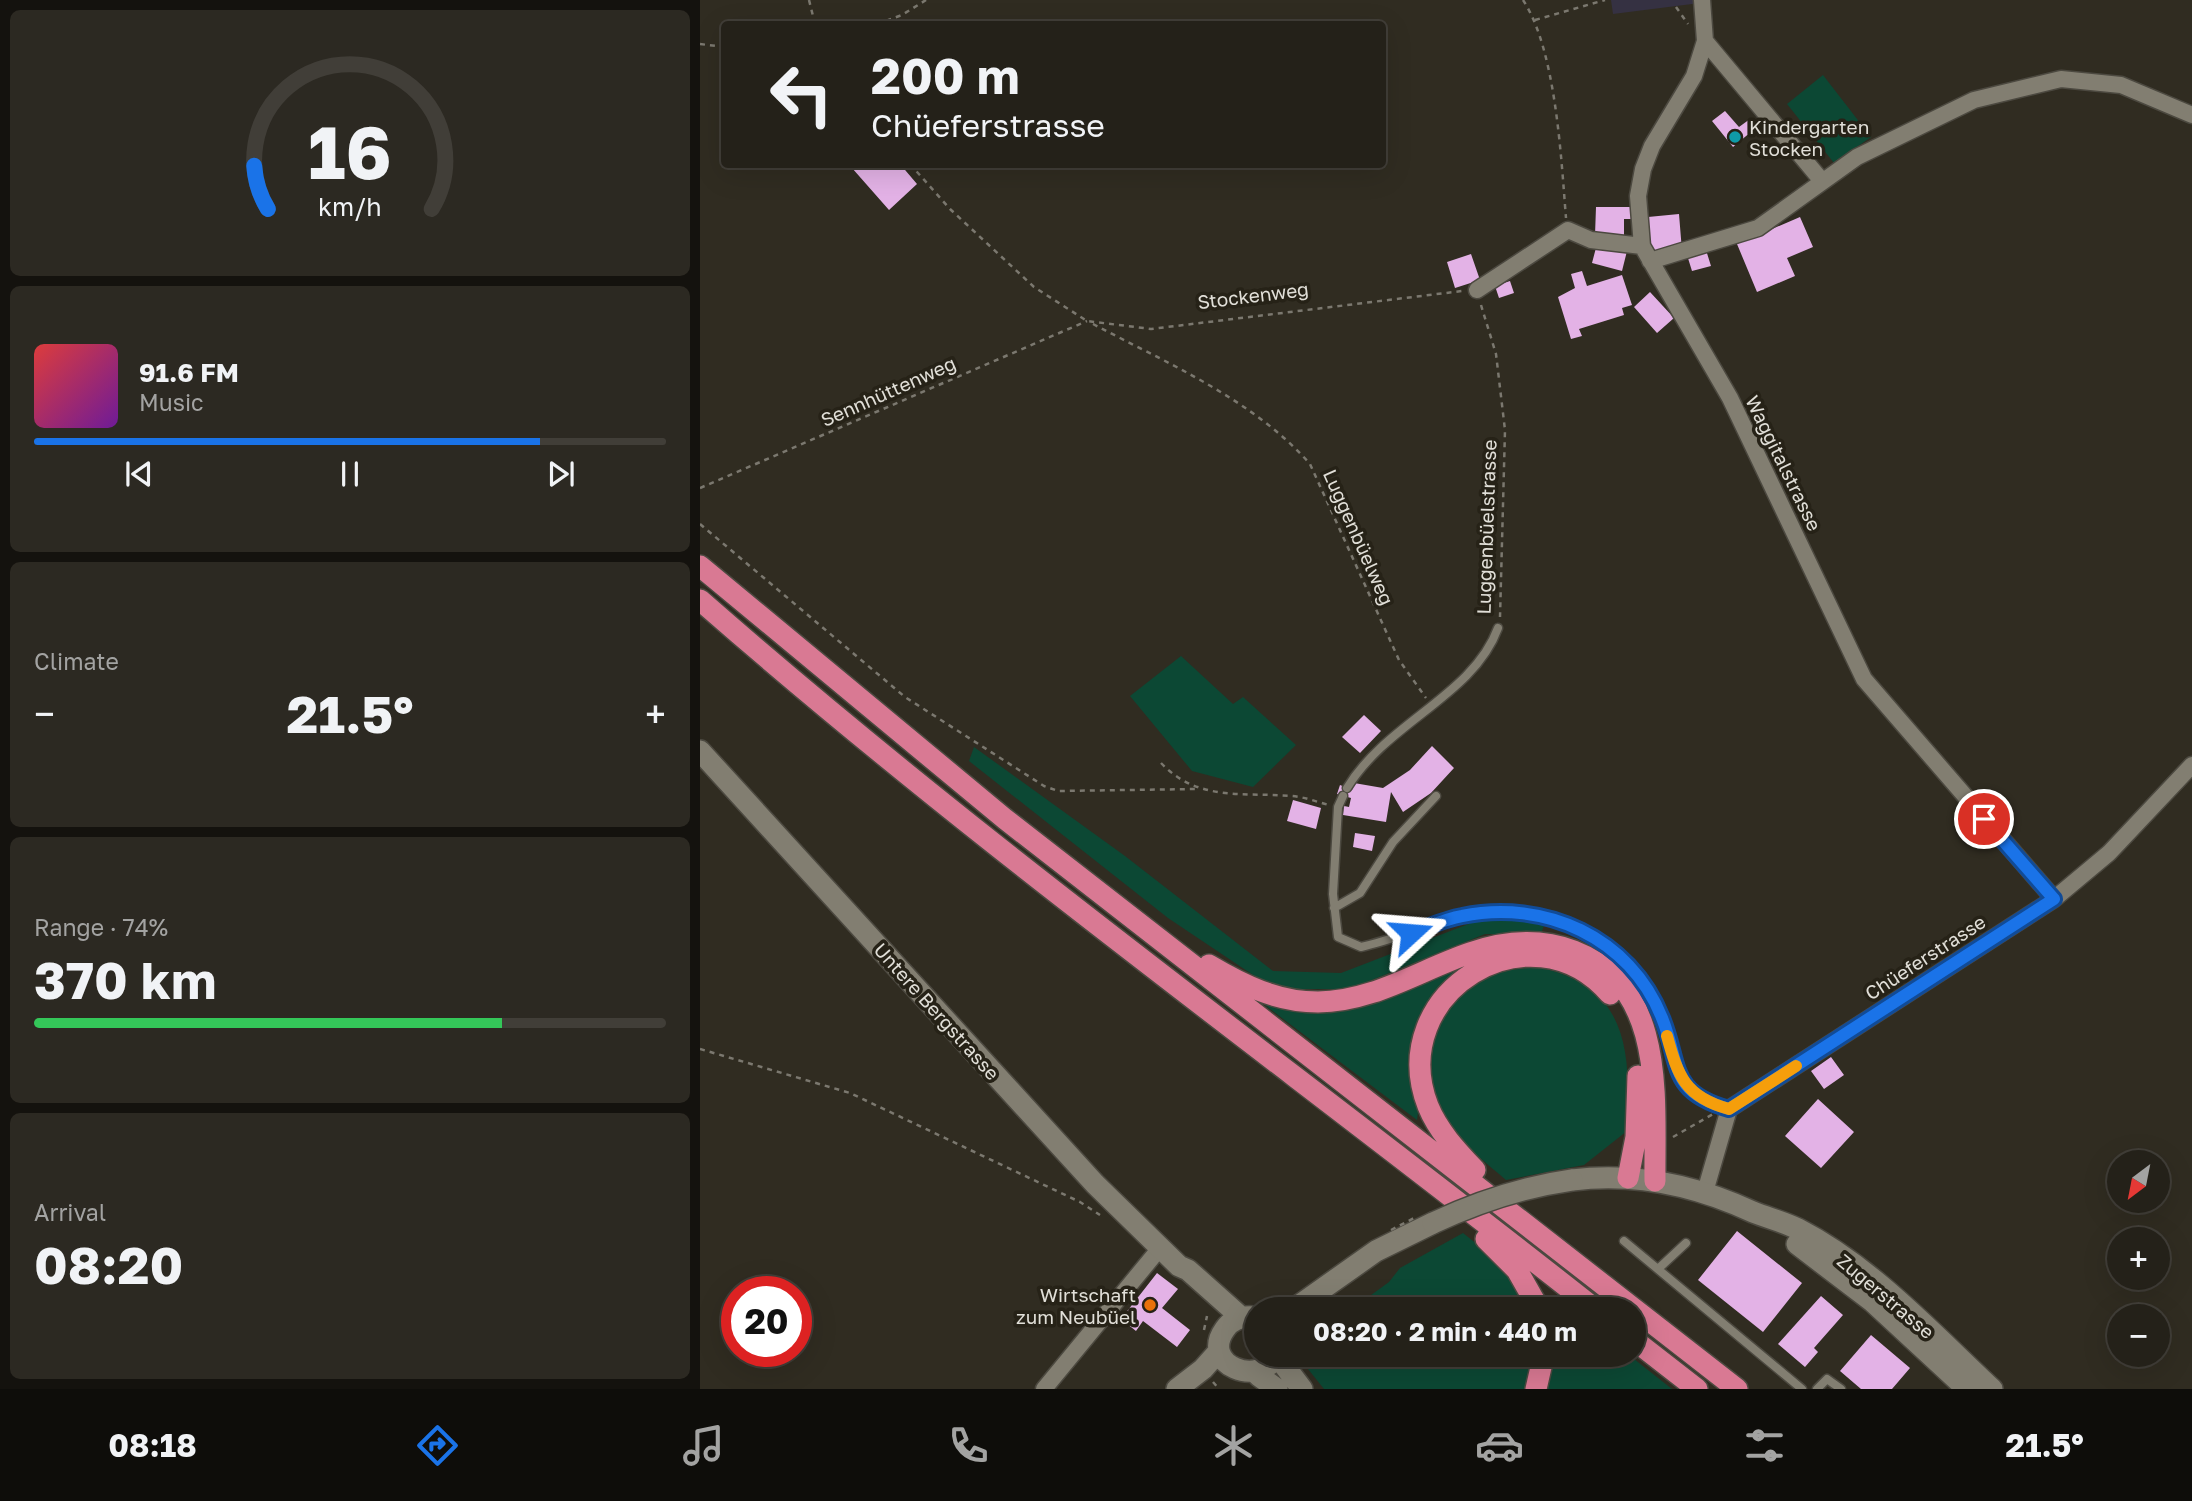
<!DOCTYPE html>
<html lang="en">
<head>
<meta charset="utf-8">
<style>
	:root { --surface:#242119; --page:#2c2922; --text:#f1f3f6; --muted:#a3a3a2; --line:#413e38; --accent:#1a73e8 }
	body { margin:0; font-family:"Golos Text",sans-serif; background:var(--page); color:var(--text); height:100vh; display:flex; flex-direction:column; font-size:26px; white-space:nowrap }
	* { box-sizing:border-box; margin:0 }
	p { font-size:23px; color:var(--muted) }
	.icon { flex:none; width:38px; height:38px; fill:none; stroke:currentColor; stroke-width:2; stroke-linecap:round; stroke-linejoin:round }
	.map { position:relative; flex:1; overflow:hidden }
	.details { display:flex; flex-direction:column; gap:10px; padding:10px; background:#14120e; width:700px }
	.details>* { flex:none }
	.hud { position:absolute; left:21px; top:21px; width:665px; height:147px; border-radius:7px; box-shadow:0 7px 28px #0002,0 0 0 2px var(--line); background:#242119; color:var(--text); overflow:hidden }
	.needle { width:46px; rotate:212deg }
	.buttons { position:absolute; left:1407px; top:1150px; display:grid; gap:14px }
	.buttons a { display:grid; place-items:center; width:63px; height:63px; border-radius:50%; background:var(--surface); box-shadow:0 7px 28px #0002,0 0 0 2px var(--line); font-size:35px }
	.speed { position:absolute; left:21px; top:1276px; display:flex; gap:14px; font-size:35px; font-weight:700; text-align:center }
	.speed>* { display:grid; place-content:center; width:91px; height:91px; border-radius:50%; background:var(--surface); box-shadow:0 7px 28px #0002,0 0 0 2px var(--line); line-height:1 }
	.speed .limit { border:10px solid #d22; background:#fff; color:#111 }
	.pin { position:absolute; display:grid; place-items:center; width:60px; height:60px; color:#fff; margin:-30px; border:4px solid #fff; border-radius:50%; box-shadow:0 2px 7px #0007 }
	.me { position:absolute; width:77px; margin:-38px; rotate:71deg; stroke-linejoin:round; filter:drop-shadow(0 0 5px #0008) }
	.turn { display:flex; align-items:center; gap:24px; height:147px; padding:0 35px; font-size:32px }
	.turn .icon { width:91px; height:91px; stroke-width:2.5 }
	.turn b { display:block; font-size:49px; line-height:60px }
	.big { font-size:52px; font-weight:700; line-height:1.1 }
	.details .widget { flex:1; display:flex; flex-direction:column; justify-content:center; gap:10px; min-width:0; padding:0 24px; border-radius:10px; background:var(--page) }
	.details .dial { align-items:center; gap:0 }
	.dial svg { height:182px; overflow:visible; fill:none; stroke:var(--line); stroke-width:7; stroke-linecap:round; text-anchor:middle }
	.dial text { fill:var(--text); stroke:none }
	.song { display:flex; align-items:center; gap:21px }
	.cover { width:84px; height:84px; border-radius:10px; background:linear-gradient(135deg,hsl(0 70% 55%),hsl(280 70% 35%)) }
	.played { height:7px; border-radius:4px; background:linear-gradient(90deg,var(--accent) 80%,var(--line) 80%) }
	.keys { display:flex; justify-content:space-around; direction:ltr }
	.heat { display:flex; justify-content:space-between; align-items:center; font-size:38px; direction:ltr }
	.charge { height:10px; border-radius:5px; background:linear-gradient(90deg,#34c759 74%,var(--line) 0) }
	.trip { position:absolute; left:544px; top:1297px; width:402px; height:70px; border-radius:35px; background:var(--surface); box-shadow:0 7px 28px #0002,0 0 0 2px var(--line); font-weight:700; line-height:70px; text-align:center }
	.tab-bar { display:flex; height:112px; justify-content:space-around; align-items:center; background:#0e0d0a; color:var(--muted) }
	.tab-bar .icon { width:49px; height:49px }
	.tab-bar .current { color:var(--accent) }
	.tab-bar b { font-size:32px; color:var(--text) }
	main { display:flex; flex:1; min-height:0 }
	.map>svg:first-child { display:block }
	.education { fill:#353142 }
	.green { fill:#0c4834 }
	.building { fill:#e3b2e6 }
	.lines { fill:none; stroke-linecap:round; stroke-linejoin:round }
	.lane-casing { stroke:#4c4940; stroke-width:11 }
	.street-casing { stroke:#4c4940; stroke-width:19 }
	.secondary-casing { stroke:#4c4940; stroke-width:24 }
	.highway-casing { stroke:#4c4940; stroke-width:24 }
	.path { stroke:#7b786f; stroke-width:2.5; stroke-dasharray:5 5; stroke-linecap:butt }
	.lane { stroke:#827e71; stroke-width:8 }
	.street { stroke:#827e71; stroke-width:16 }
	.secondary { stroke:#827e71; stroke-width:21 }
	.highway { stroke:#d97993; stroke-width:21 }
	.secondary-bridge-casing { stroke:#4c4940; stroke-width:24; stroke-linecap:butt }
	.path-bridge { stroke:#7b786f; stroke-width:2.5; stroke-dasharray:5 5; stroke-linecap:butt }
	.secondary-bridge { stroke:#827e71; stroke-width:21 }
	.route-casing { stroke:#114b97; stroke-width:18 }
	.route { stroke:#1a73e8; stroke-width:12 }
	.slow { stroke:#f59e0b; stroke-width:12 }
	.culture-dot { fill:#0f9aa8; stroke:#262217; stroke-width:2.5 }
	.food-dot { fill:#e8710a; stroke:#262217; stroke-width:2.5 }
	.labels { text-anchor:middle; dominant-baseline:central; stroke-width:7; stroke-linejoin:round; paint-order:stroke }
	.poi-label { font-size:19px; fill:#e1dfd8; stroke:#262217; text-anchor:start }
	.street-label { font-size:19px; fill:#e1dfd8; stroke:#262217 }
</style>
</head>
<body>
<main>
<section class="details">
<div class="widget dial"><svg viewBox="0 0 100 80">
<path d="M14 69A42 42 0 1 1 86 69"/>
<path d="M14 69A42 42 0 0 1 8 50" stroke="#1a73e8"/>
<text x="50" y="56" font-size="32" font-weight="700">16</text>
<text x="50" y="72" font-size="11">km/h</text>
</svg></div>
<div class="widget">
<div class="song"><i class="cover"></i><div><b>91.6 FM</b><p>Music</p></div></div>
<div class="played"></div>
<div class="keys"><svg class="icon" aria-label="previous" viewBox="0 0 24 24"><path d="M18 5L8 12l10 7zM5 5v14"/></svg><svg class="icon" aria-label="pause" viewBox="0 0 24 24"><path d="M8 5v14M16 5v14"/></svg><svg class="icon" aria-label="next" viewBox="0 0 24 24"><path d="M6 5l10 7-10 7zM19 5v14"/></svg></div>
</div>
<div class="widget"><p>Climate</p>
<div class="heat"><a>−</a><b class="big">21.5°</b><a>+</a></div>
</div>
<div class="widget"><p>Range · 74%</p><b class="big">370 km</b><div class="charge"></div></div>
<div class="widget"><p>Arrival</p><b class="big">08:20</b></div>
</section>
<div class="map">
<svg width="1492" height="1389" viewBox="0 0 1492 1389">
	<rect width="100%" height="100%" fill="#302c21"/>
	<!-- education -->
	<path class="education" d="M911 0H999L1000 3 913 14Z"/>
	<!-- green -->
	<path class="green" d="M1123 75 1171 137 1134 163 1087 104Z
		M481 656 533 704 543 697 596 745 553 787 492 771 430 696Z
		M274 747 425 856 573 971 641 973 792 915 844 925 841 934H785L650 989H588L562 981 468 918 269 761Z
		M796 954 733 1002 717 1120 562 1003 581 1006Z
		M837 967C929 985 931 1052 927 1131L884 1165 806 1180C783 1160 758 1142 744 1115 718 1068 733 1007 780 980 798 970 818 969 837 967Z
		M763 1233 807 1268 830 1309H652L689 1282 700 1268Z
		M853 1354 929 1355 972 1389H845Z
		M609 1355H836L829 1389H624L608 1369Z"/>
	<!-- building -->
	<path class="building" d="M1025 111 1039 127 1050 119 1058 126 1033 147 1012 121Z
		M156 164H200L217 184 189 210 152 168Z
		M896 207H932V219H924V235H895Z
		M979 214 982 251 951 254 948 217Z
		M1100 217 1113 247 1087 258 1095 276 1057 292 1037 244Z
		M897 244 927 251 922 271 892 263Z
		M1006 250 1011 266 992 271 987 255Z
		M771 254 780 280 755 288 747 262Z
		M882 271 887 286 922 275 932 305 922 308 924 315 879 329 882 336 871 339 858 297 875 288 871 274Z
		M810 281 814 293 799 298 795 286Z
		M950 292 974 318 957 333 934 307Z
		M664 715 681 731 660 753 642 737Z
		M732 746 754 768 731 793 703 812 691 792 686 822 643 815 644 806 649 807 651 798 637 794 640 785 652 790 654 783 683 788 710 770Z
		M593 800 621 808 616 829 587 821Z
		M655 833 675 836 672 851 653 847Z
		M1131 1057 1144 1075 1124 1089 1111 1071Z
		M1118 1099 1154 1132 1121 1168 1085 1136Z
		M1037 1231 1102 1283 1063 1332 998 1280Z
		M457 1273 478 1289 462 1308 490 1330 477 1347 443 1321 436 1331 421 1319Z
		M1121 1296 1143 1315 1114 1348 1118 1352 1105 1367 1078 1344Z
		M1171 1335 1210 1368 1192 1389H1161L1140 1371Z"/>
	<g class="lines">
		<!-- lane casing -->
		<g class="lane-casing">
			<path id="lane" d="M647 788C687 722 773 696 798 628
				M643 796 638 807 633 894 638 937 661 947C709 936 754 913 804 911 872 909 937 955 962 1018 981 1063 968 1092 1029 1109
				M634 908 660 893 693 842 736 796
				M924 1241 1102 1389
				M958 1269 986 1243
				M1117 1389 1127 1379 1141 1389"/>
		</g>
		<!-- street casing -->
		<g class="street-casing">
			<path id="street" d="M1002 0 1005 41 994 76 952 146 943 169 938 196 942 246 1030 398 1164 679 1354 899
				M1005 41 1122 181
				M950 261 1058 228 1157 157 1274 100 1361 79 1421 85 1492 115
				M777 290 868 230 891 240 942 246
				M1005 1192 1029 1109 1354 899 1409 853 1492 765
				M344 1389 460 1248"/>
		</g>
		<!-- secondary casing -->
		<g class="secondary-casing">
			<path id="secondary" d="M0 751 395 1184 479 1266 488 1270 542 1318
				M872 1180C936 1172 995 1185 1053 1212 1068 1218 1084 1222 1098 1229 1172 1267 1232 1333 1292 1389
				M1097 1244 1173 1302 1267 1389
				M594 1309 676 1251 733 1223
				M554 1317C543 1316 532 1319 525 1329 499 1365 560 1389 578 1354
				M578 1357 602 1389
				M559 1376 577 1389
				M477 1389 503 1369 519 1351"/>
		</g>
		<!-- highway casing -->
		<g class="highway-casing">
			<path id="highway" d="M0 566 305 819 1037 1389
				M0 600C286 851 597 1073 895 1309
				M509 965C543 985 577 1002 618 1002 672 1002 720 970 770 953 804 941 839 938 874 951 967 987 954 1100 955 1181
				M775 1170C757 1151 738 1131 728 1106 684 993 831 902 910 994
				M928 1178 936 1137 938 1076
				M786 1239 817 1270 839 1309
				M934 1340 997 1389
				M836 1389 844 1354"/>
		</g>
		<!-- path -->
		<path class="path" d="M109 0 115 24
			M823 0C856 50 861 157 866 218
			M976 7 988 24
			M835 20 905 0
			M177 24 202 15 226 0
			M0 44 24 47
			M210 164 250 209 334 287 387 321 451 329 762 291
			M781 305 796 354 805 430 800 617
			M393 324C467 363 554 400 610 464L699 660 726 698
			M0 488 387 321
			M0 524 205 697 344 786 358 791 497 789
			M461 763C498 802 543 792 592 796 605 797 617 802 629 805
			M0 1049 150 1093 380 1202 400 1215
			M973 1137 1013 1114
			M565 1302 576 1304
			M504 1330 507 1316
			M513 1382 519 1389"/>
		<!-- lane -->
		<use href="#lane" class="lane"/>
		<!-- street -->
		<use href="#street" class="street"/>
		<!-- secondary -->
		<use href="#secondary" class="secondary"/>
		<!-- highway -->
		<use href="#highway" class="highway"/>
		<!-- secondary-bridge casing -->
		<g class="secondary-bridge-casing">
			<path id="secondary-bridge" d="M733 1223C778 1202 822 1187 872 1180"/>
		</g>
		<!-- path-bridge -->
		<path class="path-bridge" d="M691 1230 716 1217"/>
		<!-- secondary-bridge -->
		<use href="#secondary-bridge" class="secondary-bridge"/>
	</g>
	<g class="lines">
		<!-- route casing -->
		<g class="route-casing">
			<path id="route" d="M711 933C728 927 745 919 762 916 844 899 930 937 962 1018 981 1064 968 1092 1029 1109L1354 899 1284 819"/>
		</g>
		<!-- route -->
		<use href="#route" class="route"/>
		<!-- slow -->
		<path class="slow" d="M967 1036C978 1076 985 1097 1029 1109L1096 1066"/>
	</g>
	<!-- markers -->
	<circle class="culture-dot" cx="1035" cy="137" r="7"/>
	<circle class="food-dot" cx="450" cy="1305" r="7"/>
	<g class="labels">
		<!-- poi labels -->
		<g class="poi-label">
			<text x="1049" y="126">Kindergarten<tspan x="1049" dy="22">Stocken</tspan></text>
			<text x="436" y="1294" text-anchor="end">Wirtschaft<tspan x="436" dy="22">zum Neubüel</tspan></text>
		</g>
		<!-- street labels -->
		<g class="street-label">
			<text transform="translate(553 295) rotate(-7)">Stockenweg</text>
			<text transform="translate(188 391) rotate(-24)">Sennhüttenweg</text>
			<text transform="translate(1084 463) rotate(64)">Waggitalstrasse</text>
			<text transform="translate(786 527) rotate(-88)">Luggenbüelstrasse</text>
			<text transform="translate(659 537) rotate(66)">Luggenbüelweg</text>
			<text transform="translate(1225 957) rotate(-33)">Chüeferstrasse</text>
			<text transform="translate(237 1011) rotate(48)">Untere Bergstrasse</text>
			<text transform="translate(1186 1296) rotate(40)">Zugerstrasse</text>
		</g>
	</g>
</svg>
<div class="buttons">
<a><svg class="needle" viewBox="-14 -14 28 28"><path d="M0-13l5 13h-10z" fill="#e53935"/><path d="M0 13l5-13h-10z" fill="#a3a3a2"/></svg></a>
<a>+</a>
<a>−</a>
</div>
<div class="speed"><div class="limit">20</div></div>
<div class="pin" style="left:1284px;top:819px;background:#d93025"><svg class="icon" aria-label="arrive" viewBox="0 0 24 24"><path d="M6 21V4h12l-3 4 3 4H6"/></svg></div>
<svg class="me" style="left:711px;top:933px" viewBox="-20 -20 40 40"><path d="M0-17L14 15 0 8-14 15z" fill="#1a73e8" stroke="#fff" stroke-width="4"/></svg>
<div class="trip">08:20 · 2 min · 440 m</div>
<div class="hud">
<div class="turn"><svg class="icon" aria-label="left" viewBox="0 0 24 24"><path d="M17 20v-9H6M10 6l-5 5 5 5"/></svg><div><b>200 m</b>Chüeferstrasse</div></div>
</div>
</div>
</main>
<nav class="tab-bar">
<b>08:18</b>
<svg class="icon current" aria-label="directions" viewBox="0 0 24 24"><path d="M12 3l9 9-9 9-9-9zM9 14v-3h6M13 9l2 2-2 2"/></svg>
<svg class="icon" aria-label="music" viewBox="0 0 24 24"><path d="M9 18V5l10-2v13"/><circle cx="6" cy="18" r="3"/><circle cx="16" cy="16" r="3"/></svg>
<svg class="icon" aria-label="phone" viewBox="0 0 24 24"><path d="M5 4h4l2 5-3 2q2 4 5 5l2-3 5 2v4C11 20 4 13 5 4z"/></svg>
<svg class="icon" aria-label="climate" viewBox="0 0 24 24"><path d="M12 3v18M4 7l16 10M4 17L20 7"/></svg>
<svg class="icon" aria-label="car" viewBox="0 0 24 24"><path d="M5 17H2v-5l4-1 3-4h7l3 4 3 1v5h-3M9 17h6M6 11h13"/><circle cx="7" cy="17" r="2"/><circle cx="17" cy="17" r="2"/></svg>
<svg class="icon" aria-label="filters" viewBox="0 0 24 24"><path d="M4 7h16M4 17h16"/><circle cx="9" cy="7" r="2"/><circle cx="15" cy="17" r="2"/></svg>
<b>21.5°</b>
</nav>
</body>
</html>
